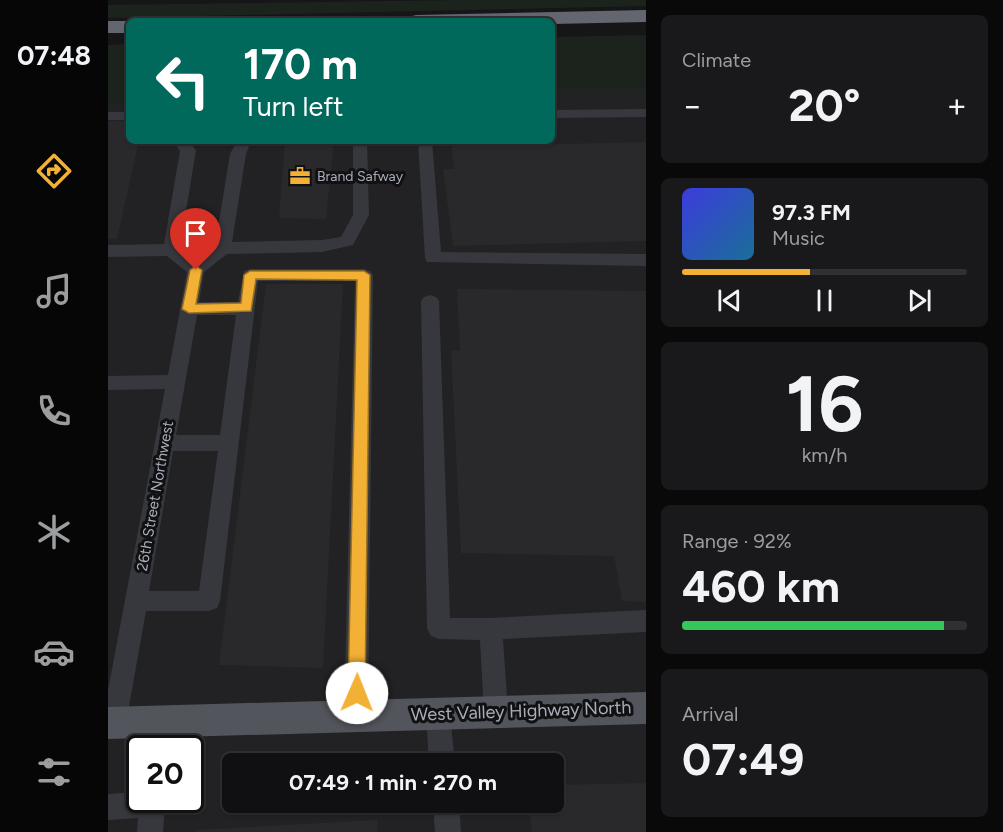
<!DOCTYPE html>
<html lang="en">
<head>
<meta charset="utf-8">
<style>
	:root { --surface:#101012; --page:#19191b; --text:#f1f3f6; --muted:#9c9d9f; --line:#303032; --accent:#f2b134 }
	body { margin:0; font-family:Figtree,sans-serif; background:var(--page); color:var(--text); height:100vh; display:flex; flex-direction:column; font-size:22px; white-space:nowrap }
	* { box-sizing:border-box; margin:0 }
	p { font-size:20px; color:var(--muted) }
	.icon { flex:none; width:33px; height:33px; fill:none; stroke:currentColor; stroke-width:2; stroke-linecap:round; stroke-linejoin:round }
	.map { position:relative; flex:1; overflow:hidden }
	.sheet { display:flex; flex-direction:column; gap:15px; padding:15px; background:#09090a; width:357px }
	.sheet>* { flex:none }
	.guide { position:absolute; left:18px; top:18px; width:429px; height:126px; border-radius:9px; box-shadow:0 2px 4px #0004,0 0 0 2px var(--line); background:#00695c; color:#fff; overflow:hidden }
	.speed { position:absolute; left:18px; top:735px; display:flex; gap:12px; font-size:30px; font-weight:700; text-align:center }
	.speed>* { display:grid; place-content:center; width:78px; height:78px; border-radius:50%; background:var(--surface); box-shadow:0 2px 4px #0004,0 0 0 2px var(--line); line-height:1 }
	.speed .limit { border:3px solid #111; border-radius:9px; background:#fff; color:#111 }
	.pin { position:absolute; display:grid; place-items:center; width:51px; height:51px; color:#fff; margin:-62px -26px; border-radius:50% 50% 50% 0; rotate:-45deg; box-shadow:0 0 6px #0007 }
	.pin .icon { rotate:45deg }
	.me { position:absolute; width:66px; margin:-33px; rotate:1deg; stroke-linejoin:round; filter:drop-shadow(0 0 4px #0008) }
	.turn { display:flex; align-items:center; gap:21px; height:126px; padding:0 18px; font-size:27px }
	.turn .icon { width:78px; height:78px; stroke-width:2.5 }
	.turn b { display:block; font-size:42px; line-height:51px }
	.big { font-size:45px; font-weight:700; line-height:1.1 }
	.sheet .card { flex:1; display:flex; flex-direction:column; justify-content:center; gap:9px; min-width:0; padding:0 21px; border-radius:9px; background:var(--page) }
	.sheet .dial { align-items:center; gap:0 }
	.dial b { font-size:78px; line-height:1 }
	.song { display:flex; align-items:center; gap:18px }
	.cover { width:72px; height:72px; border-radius:9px; background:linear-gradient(135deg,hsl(240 70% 55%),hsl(200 70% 35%)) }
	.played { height:6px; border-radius:3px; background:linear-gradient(90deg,var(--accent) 45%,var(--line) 45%) }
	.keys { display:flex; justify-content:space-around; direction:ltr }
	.heat { display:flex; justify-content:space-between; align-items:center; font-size:33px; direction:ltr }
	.charge { height:9px; border-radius:4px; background:linear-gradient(90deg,#34c759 92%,var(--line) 0) }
	.trip { position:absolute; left:114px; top:753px; width:342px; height:60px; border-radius:9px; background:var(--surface); box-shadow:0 2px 4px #0004,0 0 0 2px var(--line); font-weight:700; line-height:60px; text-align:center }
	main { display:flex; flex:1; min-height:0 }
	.dock { display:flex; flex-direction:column; width:108px; justify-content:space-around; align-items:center; background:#060607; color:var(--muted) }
	.dock .icon { width:42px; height:42px }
	.dock .selected { color:var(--accent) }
	.dock b { font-size:27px; color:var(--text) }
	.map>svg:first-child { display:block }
	.built { fill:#222225; fill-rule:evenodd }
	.green { fill:#1c231d }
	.building { fill:#29292c }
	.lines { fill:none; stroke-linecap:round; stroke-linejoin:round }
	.minor { fill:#37383d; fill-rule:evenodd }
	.major { fill:#53555c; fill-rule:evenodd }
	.highway { fill:#63666e; fill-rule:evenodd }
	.route { fill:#f2b134; stroke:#9d7322; stroke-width:1.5 }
	.labels { text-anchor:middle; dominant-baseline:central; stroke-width:6; stroke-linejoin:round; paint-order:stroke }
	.far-poi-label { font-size:14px; fill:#a8adb8; stroke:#111113; text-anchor:start }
	.street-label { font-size:15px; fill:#a8adb8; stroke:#111113 }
	.near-street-label { font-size:18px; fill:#a8adb8; stroke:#111113 }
</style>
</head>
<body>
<main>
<nav class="dock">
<b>07:48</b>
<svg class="icon selected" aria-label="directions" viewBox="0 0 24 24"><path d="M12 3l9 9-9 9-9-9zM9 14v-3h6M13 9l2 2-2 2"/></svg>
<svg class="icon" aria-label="music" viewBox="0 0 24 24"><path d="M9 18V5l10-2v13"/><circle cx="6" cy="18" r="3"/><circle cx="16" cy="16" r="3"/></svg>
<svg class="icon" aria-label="phone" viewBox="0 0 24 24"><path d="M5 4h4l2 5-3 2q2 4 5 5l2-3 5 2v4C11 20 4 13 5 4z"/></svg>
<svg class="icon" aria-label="climate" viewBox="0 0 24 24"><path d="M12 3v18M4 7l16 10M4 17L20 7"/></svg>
<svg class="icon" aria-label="car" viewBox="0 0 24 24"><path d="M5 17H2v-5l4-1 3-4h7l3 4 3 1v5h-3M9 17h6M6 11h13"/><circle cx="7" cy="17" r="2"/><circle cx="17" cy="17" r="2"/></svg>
<svg class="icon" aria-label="filters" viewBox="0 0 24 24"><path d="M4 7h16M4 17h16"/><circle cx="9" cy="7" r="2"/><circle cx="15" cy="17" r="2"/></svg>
</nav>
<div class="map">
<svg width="538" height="832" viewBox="0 0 538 832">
	<rect width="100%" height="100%" fill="#161618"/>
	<!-- built -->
	<path class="built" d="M444 89H538V832H0V95H21V141H444ZM32 748H82V800H32ZM124 764H446V802H124Z"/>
	<!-- green -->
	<path class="green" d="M353 0H538V6L0 18V5Z
		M538 35V89H444V37Z
		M21 44V105H0V45Z"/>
	<!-- building -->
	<path class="building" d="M0 121H21V141H31L9 239H0Z
		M177 141H226L218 219 171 218Z
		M343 141H373L374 146 538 142V241L345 246 335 169H346Z
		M158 284H235L215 668 111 665Z
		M349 289 538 291V602L514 601 506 556 353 553 343 351H352Z
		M538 783V832H424L420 802H446V785Z
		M269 820 270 832H89L88 830Z"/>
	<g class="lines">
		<!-- minor -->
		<path class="minor" d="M538 109V117L444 118V110Z
			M0 112H21V120H0Z
			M65 141H80L88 150 72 248 88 261 107 246 122 154 129 141H143L138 154 124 242 214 240 233 237 245 215V141H259L261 215 245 245 214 252 119 254 96 272 91 302H130L136 271 142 269H256L262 271 265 275 260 716 257 725 248 728 239 725 236 716 247 281H150L112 601 109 608 101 611H38L18 723 15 732 6 735 0 733V690L57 389 0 390V376L60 375 79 272 59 256 0 257V245L56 244 72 151ZM89 315H128L112 435H68ZM65 451H110L91 591H41Z
			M310 141H324L333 252 538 254V266L319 262 317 258Z
			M322 295 328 297 331 301 342 618H383L538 610V632L395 639 400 712 397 721 388 724 379 721 376 712 372 640 331 639 323 636 319 628 313 301 316 297Z
			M330 702 339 705 342 714 347 764H321L318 714 321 705Z
			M32 792V800H55L57 804 55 832H29L30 818 0 820V794Z
			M325 802H351L353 832H327Z"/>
		<!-- major -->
		<path class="major" d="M538 692V724L0 739V707Z"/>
		<!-- highway -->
		<path class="highway" d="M538 10V22L444 24V21H298L301 17 308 15Z
			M0 21H21V33H0Z"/>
	</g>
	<!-- route -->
	<path class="route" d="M88 266 94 270 88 304 133 303 136 275 142 271H256L262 275 257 693 255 698 249 701 243 698 240 693 249 280 148 279 143 311 81 313 74 309 82 270Z"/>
	<!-- icons -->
	<defs>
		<g id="office-bare" transform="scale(1.62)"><path d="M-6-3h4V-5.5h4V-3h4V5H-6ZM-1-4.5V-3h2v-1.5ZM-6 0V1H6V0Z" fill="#f2b134" stroke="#111113" stroke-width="2.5" paint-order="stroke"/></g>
	</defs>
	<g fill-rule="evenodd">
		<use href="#office-bare" x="192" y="176"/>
	</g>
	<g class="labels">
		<!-- far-poi labels -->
		<g class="far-poi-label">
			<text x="209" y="176">Brand Safway</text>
		</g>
		<!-- street labels -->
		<g class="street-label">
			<text transform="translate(47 496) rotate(-80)">26th Street Northwest</text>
		</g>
		<!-- near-street labels -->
		<g class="near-street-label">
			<text transform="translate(413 711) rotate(-2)">West Valley Highway North</text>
		</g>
	</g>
</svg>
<div class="speed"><div class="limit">20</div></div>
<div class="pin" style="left:88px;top:270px;background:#d93025"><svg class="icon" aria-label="arrive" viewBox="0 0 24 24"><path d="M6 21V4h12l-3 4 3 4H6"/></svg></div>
<svg class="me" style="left:249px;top:693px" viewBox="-20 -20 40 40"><circle r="19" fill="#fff"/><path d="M0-13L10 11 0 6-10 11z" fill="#f2b134"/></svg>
<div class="trip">07:49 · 1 min · 270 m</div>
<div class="guide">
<div class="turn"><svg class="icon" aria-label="left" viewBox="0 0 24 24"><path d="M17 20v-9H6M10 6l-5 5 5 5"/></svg><div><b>170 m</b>Turn left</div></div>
</div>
</div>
<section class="sheet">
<div class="card"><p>Climate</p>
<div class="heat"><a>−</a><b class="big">20°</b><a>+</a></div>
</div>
<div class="card">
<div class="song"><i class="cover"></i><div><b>97.3 FM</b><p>Music</p></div></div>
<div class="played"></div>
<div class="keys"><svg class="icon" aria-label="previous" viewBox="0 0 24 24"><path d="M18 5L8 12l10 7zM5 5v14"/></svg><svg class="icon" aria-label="pause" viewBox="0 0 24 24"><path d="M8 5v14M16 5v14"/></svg><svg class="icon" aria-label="next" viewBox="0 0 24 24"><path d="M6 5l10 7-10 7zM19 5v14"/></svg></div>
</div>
<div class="card dial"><b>16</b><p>km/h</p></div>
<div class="card"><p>Range · 92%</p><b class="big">460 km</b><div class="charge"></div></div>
<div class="card"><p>Arrival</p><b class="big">07:49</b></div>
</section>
</main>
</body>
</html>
